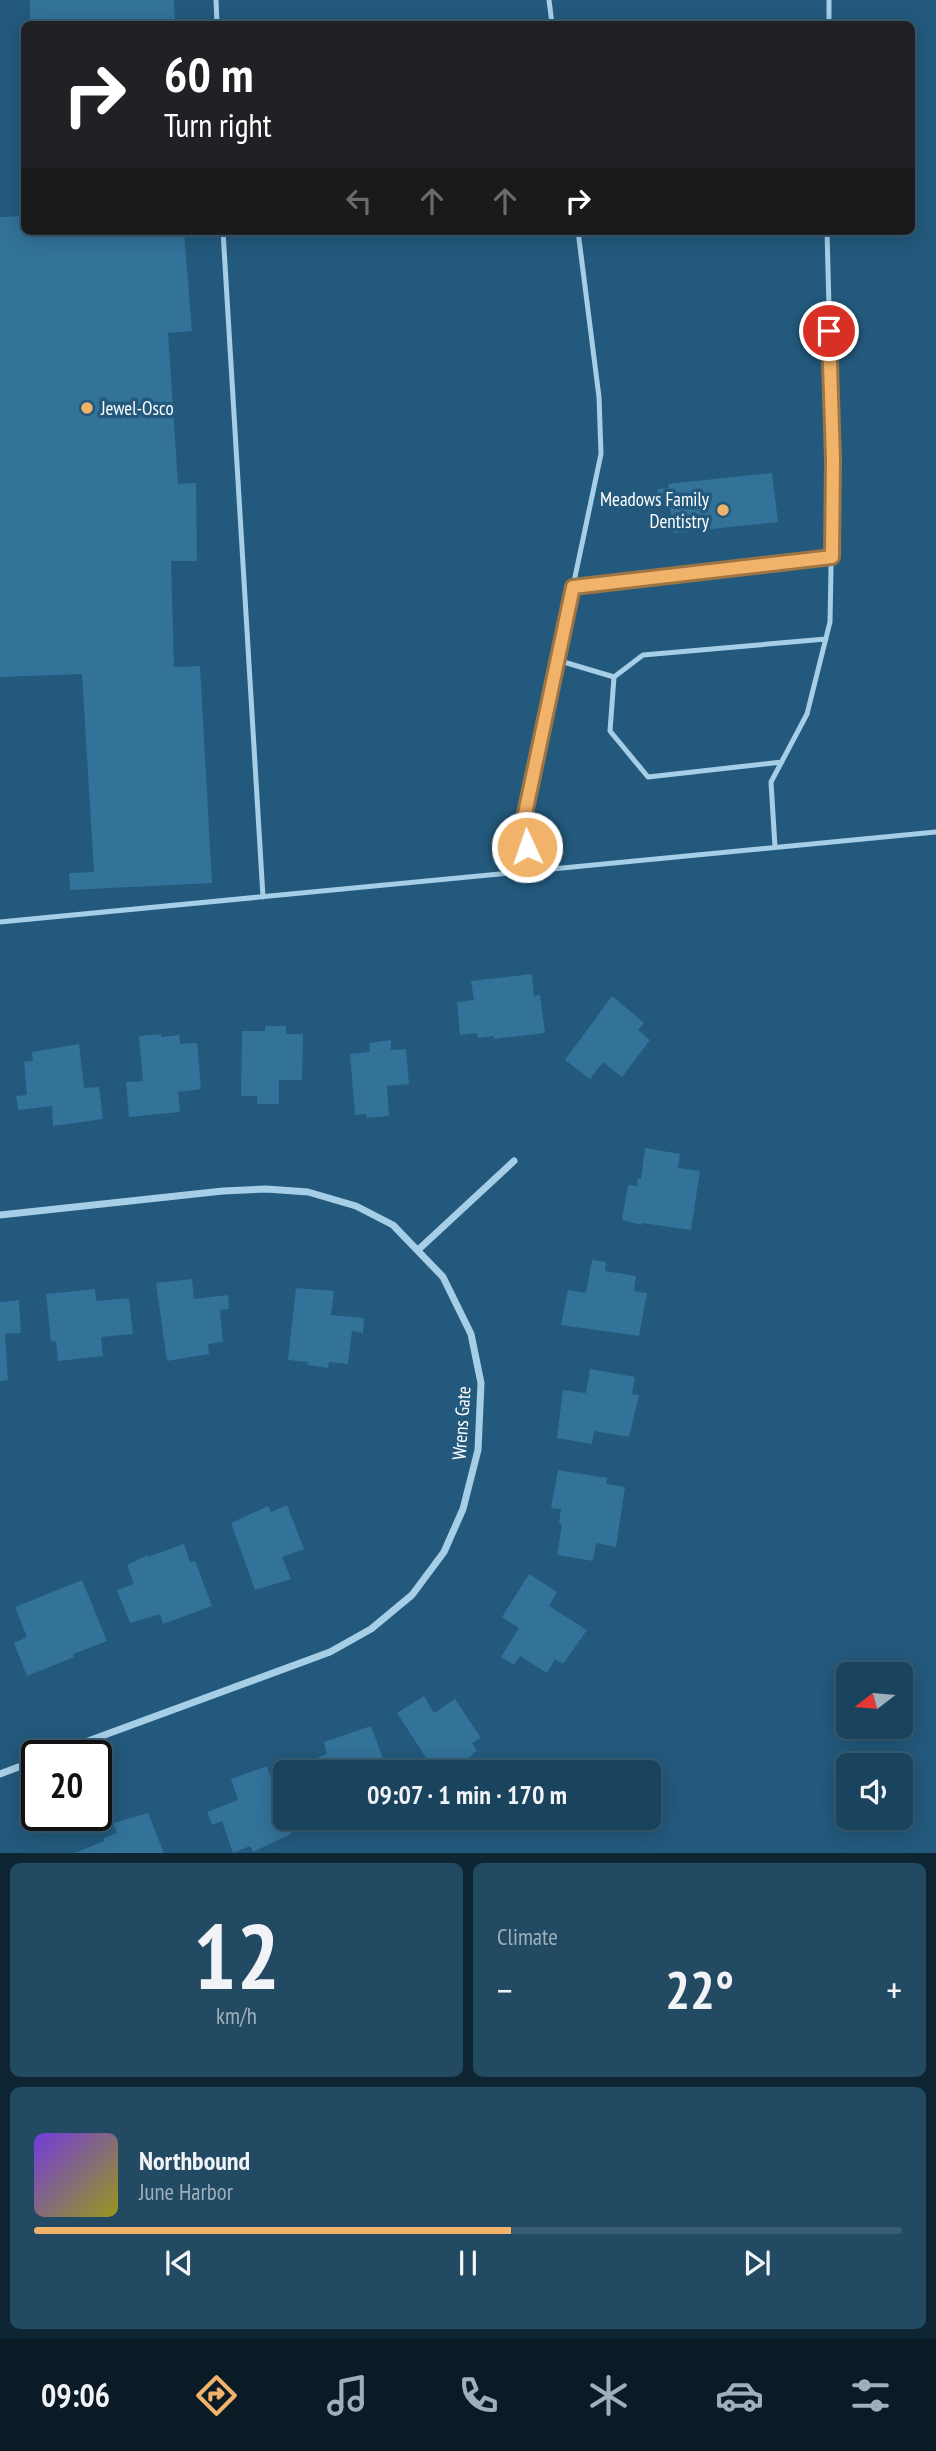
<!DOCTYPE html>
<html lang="en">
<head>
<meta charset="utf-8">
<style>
	:root { --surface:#1a435d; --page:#234a63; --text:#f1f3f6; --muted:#9fb0bc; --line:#385c72; --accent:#f1b269 }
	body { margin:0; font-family:"PT Sans Narrow",sans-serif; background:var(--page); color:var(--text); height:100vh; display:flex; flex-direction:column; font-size:26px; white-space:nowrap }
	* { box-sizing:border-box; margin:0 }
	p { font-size:23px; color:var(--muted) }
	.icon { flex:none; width:38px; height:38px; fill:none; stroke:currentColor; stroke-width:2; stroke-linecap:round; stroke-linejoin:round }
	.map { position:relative; height:1853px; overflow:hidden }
	.sheet { display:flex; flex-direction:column; gap:10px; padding:10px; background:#0e2533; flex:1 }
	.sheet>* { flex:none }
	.hud { position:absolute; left:21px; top:21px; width:894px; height:214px; border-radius:10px; box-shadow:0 4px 18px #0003,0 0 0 2px var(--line); background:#202124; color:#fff; overflow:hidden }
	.needle { width:46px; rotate:254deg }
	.controls { position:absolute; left:836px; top:1662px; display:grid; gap:14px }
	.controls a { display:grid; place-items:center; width:77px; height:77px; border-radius:10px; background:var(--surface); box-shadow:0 4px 18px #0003,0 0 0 2px var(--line); font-size:35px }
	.speed { position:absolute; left:21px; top:1740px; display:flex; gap:14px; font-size:35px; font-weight:700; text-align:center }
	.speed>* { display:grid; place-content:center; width:91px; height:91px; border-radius:50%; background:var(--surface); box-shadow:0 4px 18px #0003,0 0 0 2px var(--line); line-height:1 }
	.speed .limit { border:4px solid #111; border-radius:10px; background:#fff; color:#111 }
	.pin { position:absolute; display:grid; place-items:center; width:60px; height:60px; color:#fff; margin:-30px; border:4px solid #fff; border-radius:50%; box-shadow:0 2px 7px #0007 }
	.me { position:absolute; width:77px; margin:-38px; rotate:357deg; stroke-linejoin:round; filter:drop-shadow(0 0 5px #0008) }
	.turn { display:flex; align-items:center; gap:24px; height:147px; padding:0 28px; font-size:32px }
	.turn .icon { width:91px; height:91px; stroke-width:2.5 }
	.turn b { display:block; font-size:49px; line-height:60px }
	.lanes { display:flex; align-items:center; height:66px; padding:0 28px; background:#0003; justify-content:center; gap:35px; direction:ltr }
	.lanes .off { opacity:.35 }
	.big { font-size:52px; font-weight:700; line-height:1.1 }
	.sheet .tile { flex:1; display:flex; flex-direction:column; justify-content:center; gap:10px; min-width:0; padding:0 24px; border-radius:10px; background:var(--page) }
	.sheet .dial { align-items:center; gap:0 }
	.dial b { font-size:91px; line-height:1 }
	.song { display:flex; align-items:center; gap:21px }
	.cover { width:84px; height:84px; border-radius:10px; background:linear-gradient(135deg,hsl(260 70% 55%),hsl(60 70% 35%)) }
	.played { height:7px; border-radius:4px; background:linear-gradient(90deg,var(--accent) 55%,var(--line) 55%) }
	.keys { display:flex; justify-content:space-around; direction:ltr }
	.heat { display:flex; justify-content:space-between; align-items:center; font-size:38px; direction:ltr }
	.sheet .tiles { flex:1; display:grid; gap:10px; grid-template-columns:1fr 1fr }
	.tile:last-child { grid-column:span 2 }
	.trip { position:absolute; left:273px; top:1760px; width:388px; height:70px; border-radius:10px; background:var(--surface); box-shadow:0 4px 18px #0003,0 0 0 2px var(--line); font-weight:700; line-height:70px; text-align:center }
	.dock { display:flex; height:112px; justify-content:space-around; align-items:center; background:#0a1b25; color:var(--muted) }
	.dock .icon { width:49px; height:49px }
	.dock .active { color:var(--accent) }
	.dock b { font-size:32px; color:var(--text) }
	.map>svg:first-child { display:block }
	.building { fill:#337299 }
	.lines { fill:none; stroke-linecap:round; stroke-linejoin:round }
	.service { stroke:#a6cee6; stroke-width:5 }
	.minor { stroke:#a6cee6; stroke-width:7 }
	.route-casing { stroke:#9d7444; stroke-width:18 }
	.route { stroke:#f1b269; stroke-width:12 }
	.poi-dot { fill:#f1b269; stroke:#23597c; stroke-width:2.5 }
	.labels { text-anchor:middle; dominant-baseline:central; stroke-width:7; stroke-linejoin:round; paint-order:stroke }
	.poi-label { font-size:19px; fill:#fff; stroke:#23597c; text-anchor:start }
	.street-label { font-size:19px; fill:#fff; stroke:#23597c }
</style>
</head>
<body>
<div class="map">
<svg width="936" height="1853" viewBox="0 0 936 1853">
	<rect width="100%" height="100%" fill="#23597c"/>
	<!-- building -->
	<path class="building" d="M30 0H174L175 24H30Z
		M24 216V231H184L192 331 168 333 178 484 196 483 197 561H171L174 667 200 666 212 883 70 890 69 873 94 872 82 674 0 677V217Z
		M772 473 778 522 673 533 669 497 658 498 657 489 669 488 668 484Z
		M532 974 534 996 540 995 545 1033 494 1039V1036L478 1038 477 1033 460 1035 457 1002 474 1000 471 981Z
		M612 996 644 1023 638 1030 650 1040 622 1077 603 1062 590 1079 565 1060Z
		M265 1026H286V1034H303L302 1080H279V1104H257V1096H241L242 1031H265Z
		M161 1034V1037L179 1035 180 1044 197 1043 201 1089 178 1092 180 1112 129 1117 126 1082 143 1081 139 1036Z
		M391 1040V1050L406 1049 409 1084 387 1086 389 1116 367 1118 366 1114 355 1115 350 1054 370 1052 369 1043Z
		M79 1044 84 1088 99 1087 103 1119 53 1126 52 1106 18 1110 16 1096 27 1095 24 1062 33 1061 32 1052Z
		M645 1148 680 1154 678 1168 700 1171 691 1230 642 1223V1225L622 1220 628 1185 637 1186 638 1178 641 1179Z
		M592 1260 606 1262 605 1271 636 1276 634 1291 647 1293 639 1336 561 1325 568 1290 586 1293Z
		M192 1279 194 1299 228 1295 229 1309 220 1310 223 1342 208 1344 209 1354 167 1361 156 1283Z
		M296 1288 334 1291 331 1315 364 1318 363 1333 352 1331 348 1364 329 1362 328 1368 307 1365 308 1362 288 1360Z
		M95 1289 96 1301 129 1298 133 1334 101 1337 103 1356 58 1361 56 1341 51 1342 46 1294Z
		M19 1300 21 1333 5 1334 8 1380 0 1381V1302Z
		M590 1369 635 1377 632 1394 639 1395 629 1437 594 1431 592 1444 557 1438 563 1390 586 1393Z
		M558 1470 607 1478 606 1484 625 1487 616 1547 596 1543 593 1561 557 1555 562 1524 559 1523 561 1509 551 1508Z
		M287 1505 304 1549 282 1557 291 1579 255 1590 231 1523 268 1506 271 1512Z
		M184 1544 190 1562 195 1561 212 1606 163 1624 160 1614 130 1623 117 1590 134 1584 127 1565 148 1555V1557Z
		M529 1574 557 1592 549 1606 587 1630 563 1664 555 1659 547 1673 520 1656 514 1665 501 1657 519 1628 502 1617Z
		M82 1580 107 1641 73 1654 74 1657 27 1676 14 1643 27 1637 15 1607Z
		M424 1696 434 1713 455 1699 481 1738 472 1743 477 1751 472 1754 473 1755 451 1773H436L397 1713Z
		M371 1726 388 1772 301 1773 298 1765 327 1754 324 1742Z
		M267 1766 291 1834 253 1852 250 1846 233 1853 222 1821 212 1825 207 1812 238 1800 231 1779Z
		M148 1813 164 1853H75L104 1841V1838L117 1833 113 1823Z"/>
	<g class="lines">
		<!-- service -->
		<path class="service" d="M216 0 217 24
			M549 0 552 24
			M829 24V0
			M223 231 263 897
			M573 587 832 557
			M557 660 614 677
			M782 762 648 777 610 731 614 677 643 655 826 639
			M775 847 771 782 807 714 830 622 833 460 827 231
			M531 871 523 823 601 454 599 397 578 231
			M0 922 936 832"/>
		<!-- minor -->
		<path class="minor" d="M0 1215 223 1191 266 1189 308 1192 356 1206 393 1225 443 1277 471 1334 481 1383 478 1450 463 1509 444 1552 412 1595 371 1629 330 1652 50 1755
			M418 1250 514 1161
			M0 1774 37 1760"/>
	</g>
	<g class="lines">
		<!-- route casing -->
		<g class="route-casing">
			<path id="route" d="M527 847 523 823 573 587 832 557 833 460 829 331"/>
		</g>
		<!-- route -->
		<use href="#route" class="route"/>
	</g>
	<!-- markers -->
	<g class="poi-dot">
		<circle cx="87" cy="408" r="7"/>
		<circle cx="723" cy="510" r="7"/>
	</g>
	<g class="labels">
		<!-- poi labels -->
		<g class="poi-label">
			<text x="101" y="408">Jewel-Osco</text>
			<text x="709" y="499" text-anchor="end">Meadows Family<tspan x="709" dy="22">Dentistry</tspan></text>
		</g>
		<!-- street labels -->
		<g class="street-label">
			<text transform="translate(461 1423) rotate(-86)">Wrens Gate</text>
		</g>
	</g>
</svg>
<div class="controls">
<a><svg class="needle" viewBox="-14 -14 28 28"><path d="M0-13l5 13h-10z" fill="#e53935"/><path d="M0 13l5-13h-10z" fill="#9fb0bc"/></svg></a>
<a><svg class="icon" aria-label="sound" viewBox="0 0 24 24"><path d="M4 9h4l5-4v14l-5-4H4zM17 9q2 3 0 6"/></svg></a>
</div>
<div class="speed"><div class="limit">20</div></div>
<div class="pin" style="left:829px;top:331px;background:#d93025"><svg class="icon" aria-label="arrive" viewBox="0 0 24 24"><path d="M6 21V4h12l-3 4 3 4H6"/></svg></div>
<svg class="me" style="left:527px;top:847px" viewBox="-20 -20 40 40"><circle r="17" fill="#f1b269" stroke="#fff" stroke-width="3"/><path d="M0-11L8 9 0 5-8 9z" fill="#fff"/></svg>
<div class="trip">09:07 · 1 min · 170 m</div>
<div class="hud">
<div class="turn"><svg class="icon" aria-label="right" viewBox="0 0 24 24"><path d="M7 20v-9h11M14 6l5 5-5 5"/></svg><div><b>60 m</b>Turn right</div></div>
<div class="lanes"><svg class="icon off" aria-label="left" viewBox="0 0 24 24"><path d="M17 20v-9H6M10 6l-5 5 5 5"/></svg><svg class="icon off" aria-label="ahead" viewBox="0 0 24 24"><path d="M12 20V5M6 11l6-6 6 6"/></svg><svg class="icon off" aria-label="ahead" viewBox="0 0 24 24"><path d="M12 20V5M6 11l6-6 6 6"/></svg><svg class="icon" aria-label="right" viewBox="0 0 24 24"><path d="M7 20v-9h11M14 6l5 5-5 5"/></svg></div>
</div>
</div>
<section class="sheet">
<div class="tiles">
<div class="tile dial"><b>12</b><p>km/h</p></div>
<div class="tile"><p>Climate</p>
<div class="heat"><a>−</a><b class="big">22°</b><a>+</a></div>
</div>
<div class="tile">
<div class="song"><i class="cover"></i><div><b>Northbound</b><p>June Harbor</p></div></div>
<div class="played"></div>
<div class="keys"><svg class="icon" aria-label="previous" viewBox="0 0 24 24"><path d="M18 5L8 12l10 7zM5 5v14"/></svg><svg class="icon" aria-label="pause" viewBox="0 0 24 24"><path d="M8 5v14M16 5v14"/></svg><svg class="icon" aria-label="next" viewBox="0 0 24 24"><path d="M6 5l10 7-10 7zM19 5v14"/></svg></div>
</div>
</div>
</section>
<nav class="dock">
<b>09:06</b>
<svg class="icon active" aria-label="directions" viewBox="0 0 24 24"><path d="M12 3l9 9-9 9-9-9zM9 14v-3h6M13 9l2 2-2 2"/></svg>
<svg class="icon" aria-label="music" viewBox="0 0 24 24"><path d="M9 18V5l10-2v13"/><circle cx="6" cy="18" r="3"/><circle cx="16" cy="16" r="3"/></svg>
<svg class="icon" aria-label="phone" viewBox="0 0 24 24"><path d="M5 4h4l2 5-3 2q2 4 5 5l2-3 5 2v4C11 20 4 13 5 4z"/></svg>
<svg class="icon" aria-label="climate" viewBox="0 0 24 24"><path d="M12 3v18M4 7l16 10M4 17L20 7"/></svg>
<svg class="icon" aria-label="car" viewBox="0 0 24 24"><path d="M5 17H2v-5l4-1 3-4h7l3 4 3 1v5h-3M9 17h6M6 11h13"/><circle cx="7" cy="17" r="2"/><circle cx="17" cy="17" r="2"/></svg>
<svg class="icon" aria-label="filters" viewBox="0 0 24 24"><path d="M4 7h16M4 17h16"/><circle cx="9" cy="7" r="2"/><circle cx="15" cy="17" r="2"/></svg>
</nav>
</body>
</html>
